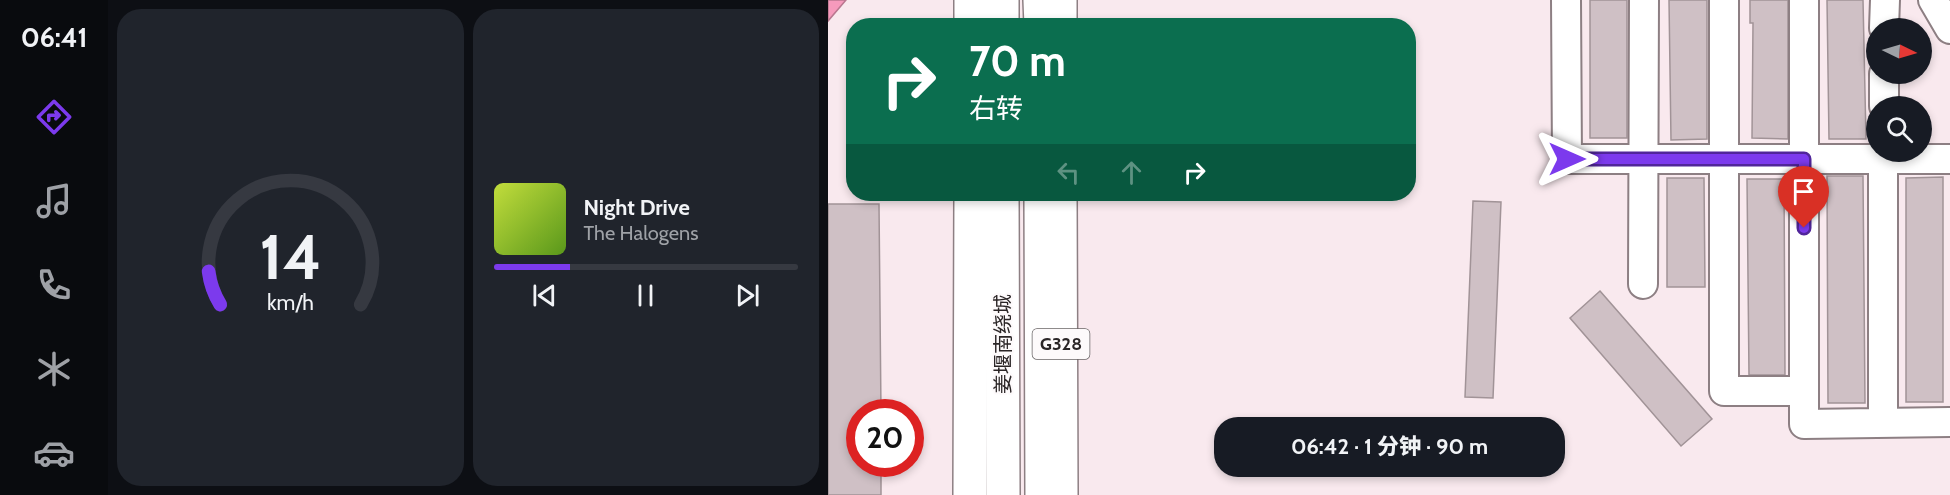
<!DOCTYPE html>
<html lang="zh">
<head>
<meta charset="utf-8">
<style>
	:root { --surface:#171b24; --page:#20242c; --text:#f1f3f6; --muted:#9ea1a6; --line:#363941; --accent:#7c3aed }
	body { margin:0; font-family:Cabin,"Noto Sans SC",sans-serif; background:var(--page); color:var(--text); height:100vh; display:flex; flex-direction:column; font-size:22px; white-space:nowrap }
	* { box-sizing:border-box; margin:0 }
	p { font-size:20px; color:var(--muted) }
	.icon { flex:none; width:33px; height:33px; fill:none; stroke:currentColor; stroke-width:2; stroke-linecap:round; stroke-linejoin:round }
	.map { position:relative; flex:1; overflow:hidden }
	.panel { display:flex; flex-direction:column; gap:9px; padding:9px; background:#0d0f14; width:720px }
	.panel>* { flex:none }
	.hud { position:absolute; left:18px; top:18px; width:570px; height:183px; border-radius:24px; box-shadow:0 3px 9px #0003; background:#0b6e4f; color:#fff; overflow:hidden }
	.needle { width:39px; rotate:95deg }
	.tools { position:absolute; left:1038px; top:18px; display:grid; gap:12px }
	.tools a { display:grid; place-items:center; width:66px; height:66px; border-radius:50%; background:var(--surface); box-shadow:0 3px 9px #0003; font-size:30px }
	.speed { position:absolute; left:18px; top:399px; display:flex; gap:12px; font-size:30px; font-weight:700; text-align:center }
	.speed>* { display:grid; place-content:center; width:78px; height:78px; border-radius:50%; background:var(--surface); box-shadow:0 3px 9px #0003; line-height:1 }
	.speed .limit { border:9px solid #d22; background:#fff; color:#111 }
	.pin { position:absolute; display:grid; place-items:center; width:51px; height:51px; color:#fff; margin:-62px -26px; border-radius:50% 50% 50% 0; rotate:-45deg; box-shadow:0 0 6px #0007 }
	.pin .icon { rotate:45deg }
	.me { position:absolute; width:66px; margin:-33px; rotate:90deg; stroke-linejoin:round; filter:drop-shadow(0 0 4px #0008) }
	.turn { display:flex; align-items:center; gap:21px; height:126px; padding:0 24px; font-size:27px }
	.turn .icon { width:78px; height:78px; stroke-width:2.5 }
	.turn b { display:block; font-size:42px; line-height:51px }
	.lanes { display:flex; align-items:center; height:57px; padding:0 24px; background:#0003; justify-content:center; gap:30px; direction:ltr }
	.lanes .off { opacity:.35 }
	.panel .widget { flex:1; display:flex; flex-direction:column; justify-content:center; gap:9px; min-width:0; padding:0 21px; border-radius:24px; background:var(--page) }
	.panel .dial { align-items:center; gap:0 }
	.dial svg { height:156px; overflow:visible; fill:none; stroke:var(--line); stroke-width:7; stroke-linecap:round; text-anchor:middle }
	.dial text { fill:var(--text); stroke:none }
	.song { display:flex; align-items:center; gap:18px }
	.cover { width:72px; height:72px; border-radius:9px; background:linear-gradient(135deg,hsl(70 70% 55%),hsl(90 70% 35%)) }
	.played { height:6px; border-radius:3px; background:linear-gradient(90deg,var(--accent) 25%,var(--line) 25%) }
	.keys { display:flex; justify-content:space-around; direction:ltr }
	.panel .tiles { flex:1; display:grid; gap:9px; grid-template-columns:repeat(2,1fr) }
	.trip { position:absolute; left:386px; top:417px; width:351px; height:60px; border-radius:24px; background:var(--surface); box-shadow:0 3px 9px #0003; font-weight:800; line-height:60px; text-align:center }
	main { display:flex; flex:1; min-height:0 }
	.menu { display:flex; flex-direction:column; width:108px; justify-content:space-around; align-items:center; background:#090b0e; color:var(--muted) }
	.menu .icon { width:42px; height:42px }
	.menu .selected { color:var(--accent) }
	.menu b { font-size:27px; color:var(--text) }
	.map>svg:first-child { display:block }
	.water { fill:#f69abc; stroke:#b9778f; stroke-width:1.5 }
	.building { fill:#cfc0c5; stroke:#a19397; stroke-width:1.5 }
	.lines { fill:none; stroke-linecap:round; stroke-linejoin:round }
	.minor-casing { stroke:#8d7f83; stroke-width:32 }
	.major-casing { stroke:#8d7f83; stroke-width:36 }
	.highway-casing { stroke:#8d7f83; stroke-width:36 }
	.minor { stroke:#fff; stroke-width:28 }
	.major { stroke:#fff; stroke-width:33 }
	.highway { stroke:#fff; stroke-width:33 }
	.route-casing { stroke:#51269a; stroke-width:15 }
	.route { stroke:#7c3aed; stroke-width:10 }
	.labels { text-anchor:middle; dominant-baseline:central; stroke-width:4.5; stroke-linejoin:round; paint-order:stroke }
	.shield { fill:#fdfafb; stroke:#696566; stroke-width:1.5 }
	.shield-label { font-size:18px; font-weight:bold; fill:#2a2526 }
	.street-label { font-size:20px; fill:#2a2526; stroke:#fdfafb }
</style>
</head>
<body>
<main>
<nav class="menu">
<b>06:41</b>
<svg class="icon selected" aria-label="directions" viewBox="0 0 24 24"><path d="M12 3l9 9-9 9-9-9zM9 14v-3h6M13 9l2 2-2 2"/></svg>
<svg class="icon" aria-label="music" viewBox="0 0 24 24"><path d="M9 18V5l10-2v13"/><circle cx="6" cy="18" r="3"/><circle cx="16" cy="16" r="3"/></svg>
<svg class="icon" aria-label="phone" viewBox="0 0 24 24"><path d="M5 4h4l2 5-3 2q2 4 5 5l2-3 5 2v4C11 20 4 13 5 4z"/></svg>
<svg class="icon" aria-label="climate" viewBox="0 0 24 24"><path d="M12 3v18M4 7l16 10M4 17L20 7"/></svg>
<svg class="icon" aria-label="car" viewBox="0 0 24 24"><path d="M5 17H2v-5l4-1 3-4h7l3 4 3 1v5h-3M9 17h6M6 11h13"/><circle cx="7" cy="17" r="2"/><circle cx="17" cy="17" r="2"/></svg>
</nav>
<section class="panel">
<div class="tiles">
<div class="widget dial"><svg viewBox="0 0 100 80">
<path d="M14 69A42 42 0 1 1 86 69"/>
<path d="M14 69A42 42 0 0 1 8 52" stroke="#7c3aed"/>
<text x="50" y="56" font-size="32" font-weight="700">14</text>
<text x="50" y="72" font-size="11">km/h</text>
</svg></div>
<div class="widget">
<div class="song"><i class="cover"></i><div><b>Night Drive</b><p>The Halogens</p></div></div>
<div class="played"></div>
<div class="keys"><svg class="icon" aria-label="previous" viewBox="0 0 24 24"><path d="M18 5L8 12l10 7zM5 5v14"/></svg><svg class="icon" aria-label="pause" viewBox="0 0 24 24"><path d="M8 5v14M16 5v14"/></svg><svg class="icon" aria-label="next" viewBox="0 0 24 24"><path d="M6 5l10 7-10 7zM19 5v14"/></svg></div>
</div>
</div>
</section>
<div class="map">
<svg width="1122" height="495" viewBox="0 0 1122 495">
	<rect width="100%" height="100%" fill="#f9e9ee"/>
	<!-- water -->
	<path class="water" d="M0 0H18L0 21Z"/>
	<!-- building -->
	<path class="building" d="M762 0H799V138H762Z
		M841 0H879V139L843 140Z
		M922 0H960V139L924 138 925 23H922Z
		M999 0H1035L1038 139H1001Z
		M999 176H1035L1037 403H1000Z
		M1115 177V402H1078V178Z
		M839 178H876L877 287H839Z
		M919 179H956L957 375H921Z
		M645 201 673 202 665 398 637 397Z
		M0 204H51L53 412H32V464H53V495H0Z
		M772 291 884 419 853 446 742 318Z"/>
	<g class="lines">
		<!-- minor casing -->
		<g class="minor-casing">
			<path id="minor" d="M738 0 739 159H1122
				M896 0V391H975
				M976 0V424L1122 422
				M1105 0 1122 29
				M1056 28 1057 0
				M1056 106V74
				M1055 152V422
				M815 284 816 0"/>
		</g>
		<!-- major casing -->
		<g class="major-casing">
			<path id="major" d="M232 0V26
				M143 26V0
				M232 194 233 495
				M142 495 143 194"/>
		</g>
		<!-- highway casing -->
		<g class="highway-casing">
			<path id="highway" d="M174 0V26
				M212 0 213 26
				M174 194 175 495
				M213 194 214 495"/>
		</g>
		<!-- minor -->
		<use href="#minor" class="minor"/>
		<!-- major -->
		<use href="#major" class="major"/>
		<!-- highway -->
		<use href="#highway" class="highway"/>
	</g>
	<g class="lines">
		<!-- route casing -->
		<g class="route-casing">
			<path id="route" d="M739 159H976V228"/>
		</g>
		<!-- route -->
		<use href="#route" class="route"/>
	</g>
	<g class="labels">
		<!-- shield labels -->
		<rect class="shield" x="204.5" y="329" width="57" height="30" rx="4.5"/>
		<g class="shield-label">
			<text x="233" y="344">G328</text>
		</g>
		<!-- street labels -->
		<g class="street-label">
			<text transform="translate(175 344) rotate(-90)">姜堰南绕城</text>
		</g>
	</g>
</svg>
<div class="tools">
<a><svg class="needle" viewBox="-14 -14 28 28"><path d="M0-13l5 13h-10z" fill="#e53935"/><path d="M0 13l5-13h-10z" fill="#9ea1a6"/></svg></a>
<a><svg class="icon" aria-label="search" viewBox="0 0 24 24"><circle cx="10" cy="10" r="6"/><path d="M15 15l6 6"/></svg></a>
</div>
<div class="speed"><div class="limit">20</div></div>
<div class="pin" style="left:976px;top:228px;background:#d93025"><svg class="icon" aria-label="arrive" viewBox="0 0 24 24"><path d="M6 21V4h12l-3 4 3 4H6"/></svg></div>
<svg class="me" style="left:739px;top:159px" viewBox="-20 -20 40 40"><path d="M0-17L14 15 0 8-14 15z" fill="#7c3aed" stroke="#fff" stroke-width="4"/></svg>
<div class="trip">06:42 · 1 分钟 · 90 m</div>
<div class="hud">
<div class="turn"><svg class="icon" aria-label="right" viewBox="0 0 24 24"><path d="M7 20v-9h11M14 6l5 5-5 5"/></svg><div><b>70 m</b>右转</div></div>
<div class="lanes"><svg class="icon off" aria-label="left" viewBox="0 0 24 24"><path d="M17 20v-9H6M10 6l-5 5 5 5"/></svg><svg class="icon off" aria-label="ahead" viewBox="0 0 24 24"><path d="M12 20V5M6 11l6-6 6 6"/></svg><svg class="icon" aria-label="right" viewBox="0 0 24 24"><path d="M7 20v-9h11M14 6l5 5-5 5"/></svg></div>
</div>
</div>
</main>
</body>
</html>
